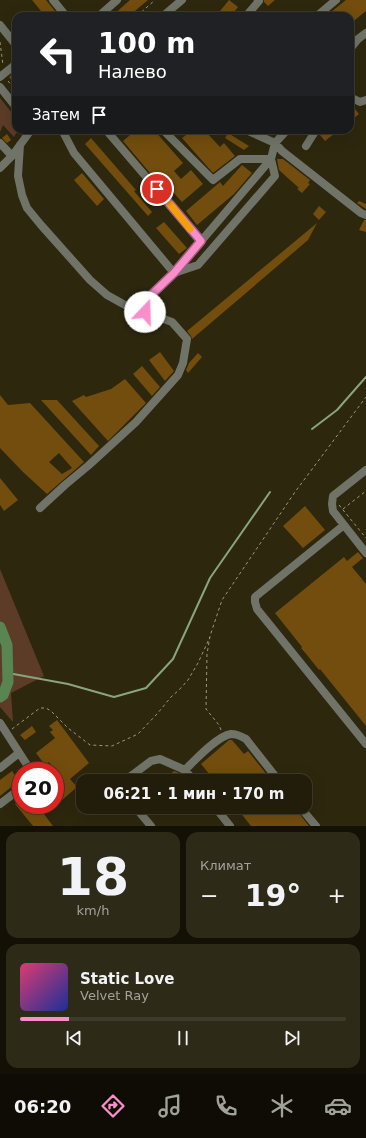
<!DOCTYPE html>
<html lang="ru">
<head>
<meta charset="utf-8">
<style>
	:root { --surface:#221d0a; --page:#2e2a18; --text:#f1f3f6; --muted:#a2a29c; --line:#3f3b2b; --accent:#f98fca }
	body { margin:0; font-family:"DejaVu Sans",sans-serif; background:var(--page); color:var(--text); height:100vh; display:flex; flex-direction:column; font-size:15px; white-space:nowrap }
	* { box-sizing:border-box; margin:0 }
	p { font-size:13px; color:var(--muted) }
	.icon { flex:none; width:22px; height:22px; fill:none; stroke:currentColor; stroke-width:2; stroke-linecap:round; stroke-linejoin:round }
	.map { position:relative; height:826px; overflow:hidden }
	.drawer { display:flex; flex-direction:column; gap:6px; padding:6px; background:#131006; flex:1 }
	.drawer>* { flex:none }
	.guide { position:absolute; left:12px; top:12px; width:342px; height:122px; border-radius:12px; box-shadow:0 4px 16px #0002,0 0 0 1px var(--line); background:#202124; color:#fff; overflow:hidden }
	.speed { position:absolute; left:12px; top:762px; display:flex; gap:8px; font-size:20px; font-weight:700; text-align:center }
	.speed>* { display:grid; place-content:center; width:52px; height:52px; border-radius:50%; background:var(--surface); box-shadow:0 4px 16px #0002,0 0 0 1px var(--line); line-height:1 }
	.speed .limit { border:6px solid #d22; background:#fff; color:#111 }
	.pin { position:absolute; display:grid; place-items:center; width:34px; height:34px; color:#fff; margin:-17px; border:2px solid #fff; border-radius:50%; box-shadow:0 1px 4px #0007 }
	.me { position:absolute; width:44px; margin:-22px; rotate:21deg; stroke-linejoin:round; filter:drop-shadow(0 0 3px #0008) }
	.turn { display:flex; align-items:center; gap:14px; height:84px; padding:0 20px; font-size:18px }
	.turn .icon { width:52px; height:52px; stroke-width:2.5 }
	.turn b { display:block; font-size:28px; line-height:34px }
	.then { display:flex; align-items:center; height:38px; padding:0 20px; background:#0003; gap:8px; font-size:15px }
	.big { font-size:30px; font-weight:600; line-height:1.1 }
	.drawer .tile { flex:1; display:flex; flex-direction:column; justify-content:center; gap:6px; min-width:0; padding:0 14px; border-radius:12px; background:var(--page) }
	.drawer .dial { align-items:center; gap:0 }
	.dial b { font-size:52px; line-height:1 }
	.song { display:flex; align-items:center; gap:12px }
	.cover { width:48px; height:48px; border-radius:6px; background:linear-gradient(135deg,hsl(340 70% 55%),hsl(230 70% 35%)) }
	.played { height:4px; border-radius:2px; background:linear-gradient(90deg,var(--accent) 15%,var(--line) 15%) }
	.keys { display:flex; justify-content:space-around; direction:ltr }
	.heat { display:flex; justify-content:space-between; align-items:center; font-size:22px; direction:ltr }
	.drawer .tiles { flex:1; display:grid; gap:6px; grid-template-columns:1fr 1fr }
	.tile:last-child { grid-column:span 2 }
	.trip { position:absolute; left:76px; top:774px; width:236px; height:40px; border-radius:12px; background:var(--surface); box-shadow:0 4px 16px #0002,0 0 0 1px var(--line); font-weight:600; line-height:40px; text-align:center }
	.tabs { display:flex; height:64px; justify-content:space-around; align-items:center; background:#0e0c04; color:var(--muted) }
	.tabs .icon { width:28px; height:28px }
	.tabs .selected { color:var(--accent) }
	.tabs b { font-size:18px; color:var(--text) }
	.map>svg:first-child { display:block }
	.green { fill:#5d3c27 }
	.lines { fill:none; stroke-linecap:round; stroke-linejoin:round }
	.stream { stroke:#88a57e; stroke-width:2 }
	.river { stroke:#598553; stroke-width:11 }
	.building { fill:#724d0d; fill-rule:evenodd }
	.path { stroke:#9a9682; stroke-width:1; stroke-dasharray:3 3; stroke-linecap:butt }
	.minor { stroke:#707367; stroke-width:8 }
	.route-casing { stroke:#a25d83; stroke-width:10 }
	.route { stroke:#f98fca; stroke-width:7 }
	.slow { stroke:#f59e0b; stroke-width:7 }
</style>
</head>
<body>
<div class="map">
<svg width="366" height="826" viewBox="0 0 366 826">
	<rect width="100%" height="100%" fill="#2d270e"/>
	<!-- green -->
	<path class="green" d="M0 98 16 118V130H18L14 137 3 125 0 132Z
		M0 569 44 676 11 693 13 722 0 707Z"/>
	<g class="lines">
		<!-- stream -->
		<path class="stream" d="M312 429 337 410 366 377
			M8 673 68 684 114 697 146 688 173 659 210 578 270 492"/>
		<!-- river -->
		<path class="river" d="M0 627 7 645 8 682 3 695 0 697"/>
	</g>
	<!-- building -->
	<path class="building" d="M32 0H46L59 16H45Z
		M130 0H148L129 16H112Z
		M229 0 238 7 231 16H216Z
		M264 0H275L268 6 264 2Z
		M346 0H366V11L350 24V16H326Z
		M16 71V85L9 77Z
		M350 103 359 114 350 121Z
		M136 130H154L183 163 174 171 181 179 191 170 203 184 182 202 170 189 166 192 123 141Z
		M186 130 207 133 220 147 224 143 235 156 213 173 182 138 189 133Z
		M321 130H339L325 141 320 135Z
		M228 133 249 146 244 150 225 138Z
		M7 134 11 140 7 143 2 138Z
		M91 138 136 190 134 191 152 212 148 216 85 144Z
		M277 159H283L310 180 308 183 310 184 302 193 297 189 299 188 279 170Z
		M242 165 252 173 234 194 197 225 186 211 220 182 223 186Z
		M82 173 104 199 97 206 74 180Z
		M359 201 366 204V209L357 203Z
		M319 206 326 212 319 220 313 214Z
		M364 220H366V232L359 230Z
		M164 222 187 248 179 254 156 228Z
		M317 223 308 240 192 339 191 336 187 331Z
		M160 352 174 371 165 381 149 360Z
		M198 353 202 357 188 373 186 370 189 363Z
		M142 366 160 387 152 396 133 374Z
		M125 379 146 403 108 441 72 401 84 395 86 397 111 389Z
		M0 395 8 405 30 403 84 462 47 494 23 472 0 448ZM59 453 72 468 62 474 49 462Z
		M41 400H57L99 446 91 455Z
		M0 478 18 500 4 511 0 505Z
		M305 506 325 530 303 548 283 526Z
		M358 552 363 558 352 567 366 584V726L320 669 319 670 307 655 301 648 302 647 275 613 344 557 347 561Z
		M57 720 89 763 70 779 77 787 61 801 55 793V781L60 777 49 762 45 765 36 753 55 738 50 732 53 730 49 726Z
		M32 726 36 732 25 740 20 735Z
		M229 740H232L244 754 248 751 272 781H215L201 764Z
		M12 771 19 781 0 796V780Z
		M174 771 182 774 187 781H162Z
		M21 800V805H37L53 826H33L15 804Z
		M236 807H294L309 826H251Z"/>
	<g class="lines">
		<!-- path -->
		<path class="path" d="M137 16 155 0
			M0 42 3 65
			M8 81 16 91
			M339 505 366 538
			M343 509 366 491
			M12 729 40 708H46L51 711 68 728 90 745 112 746 138 734 157 714 171 697 179 690 188 680 198 663 210 637
			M221 730 219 725 206 709 207 654 210 636 222 600 295 492 366 397"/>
		<!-- minor -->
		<path class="minor" d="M53 0 66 16
			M318 15 336 0
			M99 16 117 0
			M163 16 182 0
			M246 16 259 1 258 0
			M0 25 16 45
			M350 49 358 39 366 33
			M0 77 16 64
			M0 87 16 107
			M350 97 360 102 366 100
			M62 130 74 153 174 273 198 265 275 176 271 159H240L213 180 163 130
			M106 130 201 241
			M246 130 275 143 287 130
			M0 143 12 156
			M20 145 18 176 22 195 27 208 41 225 90 280 107 295 125 305 172 322 187 339 183 363 178 375 170 384 136 422 89 465 65 485 40 508
			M306 146 316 130
			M0 168 12 156 31 130
			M145 312 150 296 174 273 271 159 275 143 282 151 361 213 366 215
			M366 470 333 496 332 504 333 511 366 553
			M344 525 255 597V602L257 609 366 744
			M0 723 31 771
			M0 768 19 753
			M185 770C195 760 217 736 231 734 237 734 241 736 246 739L279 781
			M127 781V779L151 761 160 759 185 770 194 781
			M0 804 21 788
			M135 807 151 826
			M215 807 230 826
			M300 807 316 826"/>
	</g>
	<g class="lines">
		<!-- route casing -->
		<g class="route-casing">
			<path id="route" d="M145 312 150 296 174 273 201 241 157 189"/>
		</g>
		<!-- route -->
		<use href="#route" class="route"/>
		<!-- slow -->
		<path class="slow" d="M170 204 190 229"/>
	</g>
</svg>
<div class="speed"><div class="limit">20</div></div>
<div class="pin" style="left:157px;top:189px;background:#d93025"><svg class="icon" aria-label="arrive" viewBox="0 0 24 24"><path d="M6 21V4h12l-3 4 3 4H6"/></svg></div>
<svg class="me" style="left:145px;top:312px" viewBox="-20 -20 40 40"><circle r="19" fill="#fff"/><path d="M0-13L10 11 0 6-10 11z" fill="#f98fca"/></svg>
<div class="trip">06:21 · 1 мин · 170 m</div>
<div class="guide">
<div class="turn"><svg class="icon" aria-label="left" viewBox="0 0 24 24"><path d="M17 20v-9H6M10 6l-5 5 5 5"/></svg><div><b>100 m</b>Налево</div></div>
<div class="then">Затем<svg class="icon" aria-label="arrive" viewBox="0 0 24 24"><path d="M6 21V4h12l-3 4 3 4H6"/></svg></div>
</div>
</div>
<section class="drawer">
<div class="tiles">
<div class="tile dial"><b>18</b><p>km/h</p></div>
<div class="tile"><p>Климат</p>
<div class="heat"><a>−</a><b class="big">19°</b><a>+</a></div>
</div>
<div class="tile">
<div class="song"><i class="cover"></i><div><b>Static Love</b><p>Velvet Ray</p></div></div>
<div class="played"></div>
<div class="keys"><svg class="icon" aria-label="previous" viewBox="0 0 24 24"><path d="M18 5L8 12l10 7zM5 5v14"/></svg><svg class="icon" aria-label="pause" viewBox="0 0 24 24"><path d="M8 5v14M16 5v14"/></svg><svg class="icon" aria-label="next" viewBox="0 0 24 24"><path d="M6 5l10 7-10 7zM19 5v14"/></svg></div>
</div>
</div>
</section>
<nav class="tabs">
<b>06:20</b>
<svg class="icon selected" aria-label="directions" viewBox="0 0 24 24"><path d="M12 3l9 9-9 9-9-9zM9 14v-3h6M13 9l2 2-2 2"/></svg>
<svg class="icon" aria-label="music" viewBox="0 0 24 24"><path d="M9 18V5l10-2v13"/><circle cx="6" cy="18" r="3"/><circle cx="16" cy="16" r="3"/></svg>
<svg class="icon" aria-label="phone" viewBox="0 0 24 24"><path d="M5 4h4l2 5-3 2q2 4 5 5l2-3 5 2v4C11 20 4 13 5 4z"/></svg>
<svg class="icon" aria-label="climate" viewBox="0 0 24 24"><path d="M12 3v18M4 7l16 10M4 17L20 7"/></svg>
<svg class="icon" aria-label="car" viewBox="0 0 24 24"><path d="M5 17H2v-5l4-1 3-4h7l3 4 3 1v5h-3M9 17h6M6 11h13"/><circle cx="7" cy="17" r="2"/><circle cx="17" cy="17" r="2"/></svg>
</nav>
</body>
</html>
